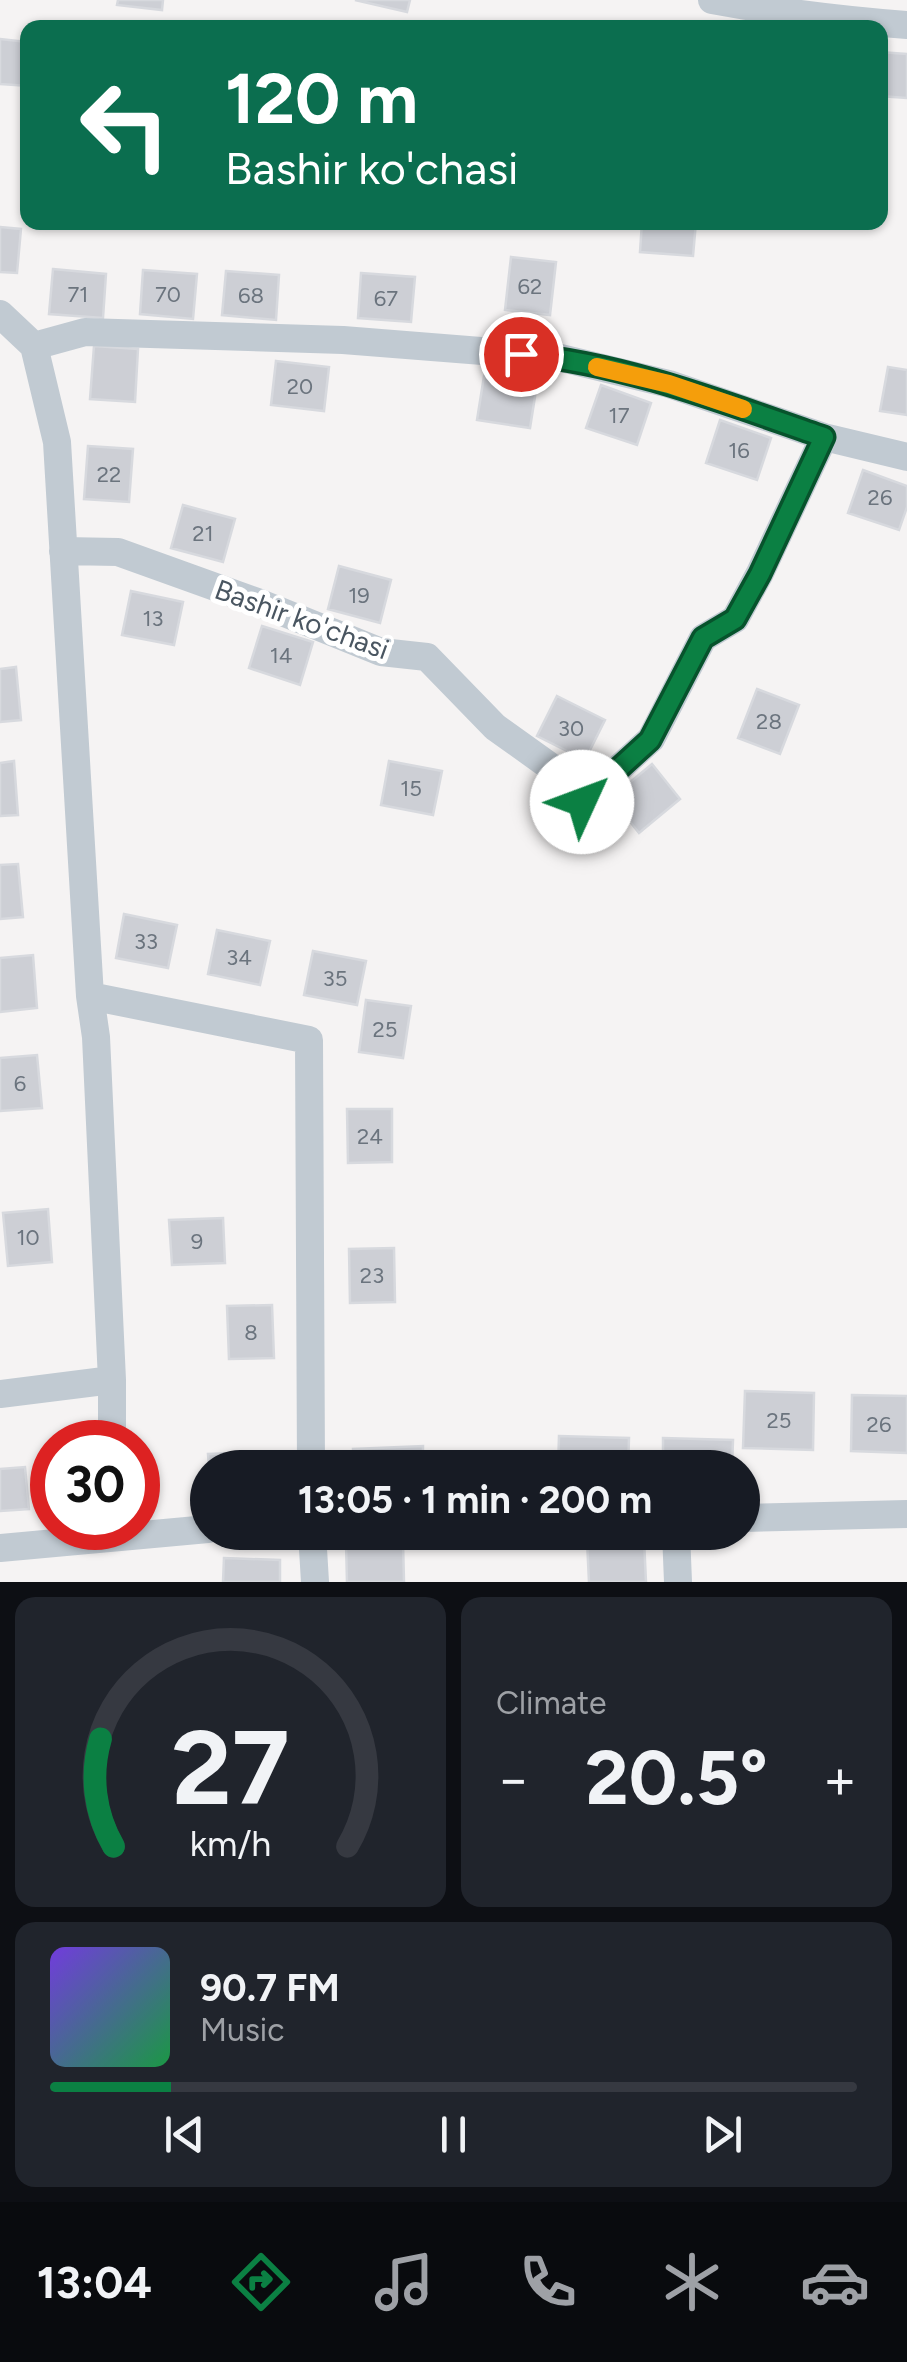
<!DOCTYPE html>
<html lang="en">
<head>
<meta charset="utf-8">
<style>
	:root { --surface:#171b24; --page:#20242c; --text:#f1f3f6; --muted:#9ea1a6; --line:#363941; --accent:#0b8043 }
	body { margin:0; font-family:Figtree,sans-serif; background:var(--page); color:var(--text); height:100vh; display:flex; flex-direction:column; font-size:38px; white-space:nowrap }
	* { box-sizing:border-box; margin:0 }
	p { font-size:32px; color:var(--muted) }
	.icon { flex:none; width:55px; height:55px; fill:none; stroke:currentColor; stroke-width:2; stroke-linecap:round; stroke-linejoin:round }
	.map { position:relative; height:1582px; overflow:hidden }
	.details { display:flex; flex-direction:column; gap:15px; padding:15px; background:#0d0f14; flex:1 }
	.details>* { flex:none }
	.top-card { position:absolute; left:20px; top:20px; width:868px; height:210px; border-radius:20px; box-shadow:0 2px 8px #0004; background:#0b6e4f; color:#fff; overflow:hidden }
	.speed { position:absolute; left:30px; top:1420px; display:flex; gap:20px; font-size:50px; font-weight:700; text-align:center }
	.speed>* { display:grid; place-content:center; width:130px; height:130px; border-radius:50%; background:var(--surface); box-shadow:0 2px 8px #0004; line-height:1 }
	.speed .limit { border:15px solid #d22; background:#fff; color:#111 }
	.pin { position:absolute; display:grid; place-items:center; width:85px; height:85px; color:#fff; margin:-42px; border:5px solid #fff; border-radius:50%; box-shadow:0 2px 10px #0007 }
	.me { position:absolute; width:110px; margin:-55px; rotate:47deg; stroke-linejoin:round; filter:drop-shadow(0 0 8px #0008) }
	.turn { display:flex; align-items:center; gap:35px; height:210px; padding:0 40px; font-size:45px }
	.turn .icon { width:130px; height:130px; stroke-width:2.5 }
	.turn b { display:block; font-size:70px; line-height:85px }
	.big { font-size:75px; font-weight:700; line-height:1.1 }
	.details .card { flex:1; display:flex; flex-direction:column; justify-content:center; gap:15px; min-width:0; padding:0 35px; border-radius:20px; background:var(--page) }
	.details .dial { align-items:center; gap:0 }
	.dial svg { height:260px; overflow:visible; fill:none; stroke:var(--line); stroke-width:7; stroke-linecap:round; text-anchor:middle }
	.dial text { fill:var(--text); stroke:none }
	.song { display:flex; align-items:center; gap:30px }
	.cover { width:120px; height:120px; border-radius:15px; background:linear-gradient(135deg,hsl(260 70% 55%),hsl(140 70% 35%)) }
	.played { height:10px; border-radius:5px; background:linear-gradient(90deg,var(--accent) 15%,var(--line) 15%) }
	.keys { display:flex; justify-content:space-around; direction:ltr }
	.heat { display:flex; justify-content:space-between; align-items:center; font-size:55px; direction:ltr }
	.details .tiles { flex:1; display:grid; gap:15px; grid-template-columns:1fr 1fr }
	.card:last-child { grid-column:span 2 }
	.trip { position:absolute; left:190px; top:1450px; width:570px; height:100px; border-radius:50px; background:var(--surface); box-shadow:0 2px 8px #0004; font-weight:700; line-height:100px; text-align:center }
	.tabs { display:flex; height:160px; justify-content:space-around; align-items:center; background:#090b0e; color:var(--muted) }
	.tabs .icon { width:70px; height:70px }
	.tabs .current { color:var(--accent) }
	.tabs b { font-size:45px; color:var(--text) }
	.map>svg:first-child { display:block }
	.building { fill:#cdcfd5; stroke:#d7d9de; stroke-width:2.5 }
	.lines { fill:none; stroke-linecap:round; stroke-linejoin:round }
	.street { stroke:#c1cad2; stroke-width:28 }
	.route-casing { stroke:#07532c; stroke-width:25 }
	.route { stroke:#0b8043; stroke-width:18 }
	.slow { stroke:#f59e0b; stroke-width:18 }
	.labels { text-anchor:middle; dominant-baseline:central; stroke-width:10; stroke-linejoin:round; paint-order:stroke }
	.number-label { font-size:22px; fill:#6b747e }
	.street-label { font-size:28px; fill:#4a5661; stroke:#fff }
</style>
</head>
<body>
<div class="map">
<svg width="907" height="1582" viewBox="0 0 907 1582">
	<rect width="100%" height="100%" fill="#f5f3f3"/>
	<!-- building -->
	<path class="building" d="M118 0H163L162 10 117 5Z
		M355 0H410L407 12Z
		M0 39 28 42V86L0 84Z
		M880 52 907 54V98L880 96Z
		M642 222H696L693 256 640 252Z
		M0 227 21 229 17 273 0 272Z
		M511 257 556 262 550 315 505 310Z
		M53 269 106 274 103 318 49 314Z
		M143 270 197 274 193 319 140 314Z
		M226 271 279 275 276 320 222 315Z
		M361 273 415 277 411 322 358 318Z
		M94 346 138 349 135 402 90 399Z
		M276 361 329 367 324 411 271 405Z
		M888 367 907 370V415L880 411Z
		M484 376 537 384 530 428 477 420Z
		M601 385 651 403 637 445 586 428Z
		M720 420 771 438 757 480 706 463Z
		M88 446 133 449 129 502 84 499Z
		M863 470 907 486V507L899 530 848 513Z
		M183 505 235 519 223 562 171 548Z
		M339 566 391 580 380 623 328 609Z
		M131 591 183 602 174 645 122 635Z
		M262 626 313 642 300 685 249 668Z
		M16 667 21 720 0 722V669Z
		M757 689 799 705 780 754 738 738Z
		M557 696 605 720 585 760 537 736Z
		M14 761 18 815 0 816V763Z
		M389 761 442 771 433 815 381 805Z
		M652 764 680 799 639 833 611 798Z
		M18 864 23 917 0 919V865Z
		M124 914 177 925 168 968 116 958Z
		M217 930 270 941 260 985 208 974Z
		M313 951 366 961 357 1005 304 995Z
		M33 955 37 1008 0 1012V958Z
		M366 1000 411 1006 403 1058 359 1052Z
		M37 1055 42 1108 0 1111V1058Z
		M347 1109H392V1162L348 1163Z
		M48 1209 52 1262 8 1266 3 1213Z
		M223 1218 225 1263 172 1265 169 1220Z
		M394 1248 395 1302 350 1303 349 1249Z
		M272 1305 274 1358 229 1359 227 1306Z
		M745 1391 814 1393 813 1450 743 1448Z
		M852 1395 907 1396V1453L851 1451Z
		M559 1436 629 1438 628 1468H558Z
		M663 1438 733 1440 732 1468H663Z
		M423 1446V1468H353V1449Z
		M261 1452 262 1468H209L208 1454Z
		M25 1467 29 1509 0 1511V1469Z
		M644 1539 646 1582H589L587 1541Z
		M403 1541 404 1582H347L346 1543Z
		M224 1558 280 1560V1582H223Z"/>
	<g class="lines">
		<!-- street -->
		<path class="street" d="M712 0C777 12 841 20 907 25
			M0 314 34 346
			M34 346 57 442 90 996 96 1037 112 1380V1442
			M34 346 85 332 343 340 557 357 669 384 824 437 907 457
			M63 551 118 552 260 603 381 652 427 657 495 727 562 775 582 802 651 739 703 638 735 619 760 573 824 437
			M90 996 309 1040 311 1468
			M0 1394 112 1380
			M742 1518 907 1514
			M312 1532 315 1582
			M676 1532 678 1582
			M0 1548 208 1529"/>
	</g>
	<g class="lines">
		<!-- route casing -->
		<g class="route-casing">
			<path id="route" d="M521 354C626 364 725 403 824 437L760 574 735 619 703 638 650 740 582 802"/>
		</g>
		<!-- route -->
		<use href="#route" class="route"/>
		<!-- slow -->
		<path class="slow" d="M597 367 669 384 743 409"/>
	</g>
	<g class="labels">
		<!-- number labels -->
		<g class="number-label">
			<text x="530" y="286">62</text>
			<text x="78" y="294">71</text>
			<text x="168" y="294">70</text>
			<text x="251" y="295">68</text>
			<text x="386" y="298">67</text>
			<text x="300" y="386">20</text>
			<text x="619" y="415">17</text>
			<text x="739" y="450">16</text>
			<text x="109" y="474">22</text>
			<text x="880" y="497">26</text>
			<text x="203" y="533">21</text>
			<text x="359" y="595">19</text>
			<text x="153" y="618">13</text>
			<text x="281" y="655">14</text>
			<text x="769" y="721">28</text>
			<text x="571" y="728">30</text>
			<text x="411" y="788">15</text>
			<text x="146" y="941">33</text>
			<text x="239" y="957">34</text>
			<text x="335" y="978">35</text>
			<text x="385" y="1029">25</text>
			<text x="20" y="1083">6</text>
			<text x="370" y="1136">24</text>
			<text x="28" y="1237">10</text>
			<text x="197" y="1241">9</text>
			<text x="372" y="1275">23</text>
			<text x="251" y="1332">8</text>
			<text x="779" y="1420">25</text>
			<text x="879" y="1424">26</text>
		</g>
		<!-- street labels -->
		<g class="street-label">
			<text transform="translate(302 619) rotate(20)">Bashir ko'chasi</text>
		</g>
	</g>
</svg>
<div class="speed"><div class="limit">30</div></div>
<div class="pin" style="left:521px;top:354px;background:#d93025"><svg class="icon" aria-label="arrive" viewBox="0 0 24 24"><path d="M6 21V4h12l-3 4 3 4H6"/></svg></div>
<svg class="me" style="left:582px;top:802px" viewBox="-20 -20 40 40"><circle r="19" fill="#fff"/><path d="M0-13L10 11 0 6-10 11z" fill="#0b8043"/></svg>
<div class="trip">13:05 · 1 min · 200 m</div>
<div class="top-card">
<div class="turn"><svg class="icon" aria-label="left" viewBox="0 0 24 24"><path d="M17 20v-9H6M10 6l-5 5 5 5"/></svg><div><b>120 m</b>Bashir ko'chasi</div></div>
</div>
</div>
<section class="details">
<div class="tiles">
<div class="card dial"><svg viewBox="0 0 100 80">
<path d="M14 69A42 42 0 1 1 86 69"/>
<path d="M14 69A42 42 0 0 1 10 36" stroke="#0b8043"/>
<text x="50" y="56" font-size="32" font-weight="700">27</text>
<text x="50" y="72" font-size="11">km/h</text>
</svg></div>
<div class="card"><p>Climate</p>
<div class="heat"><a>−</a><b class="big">20.5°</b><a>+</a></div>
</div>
<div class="card">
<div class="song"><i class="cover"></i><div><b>90.7 FM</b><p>Music</p></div></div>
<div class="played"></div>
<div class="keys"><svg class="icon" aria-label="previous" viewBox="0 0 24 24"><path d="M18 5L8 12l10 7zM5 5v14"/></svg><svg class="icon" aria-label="pause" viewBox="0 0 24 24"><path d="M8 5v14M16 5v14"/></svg><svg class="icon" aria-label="next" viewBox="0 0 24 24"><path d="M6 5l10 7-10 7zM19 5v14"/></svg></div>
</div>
</div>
</section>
<nav class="tabs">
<b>13:04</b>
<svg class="icon current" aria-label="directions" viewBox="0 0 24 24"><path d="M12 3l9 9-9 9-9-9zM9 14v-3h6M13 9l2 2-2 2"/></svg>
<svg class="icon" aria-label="music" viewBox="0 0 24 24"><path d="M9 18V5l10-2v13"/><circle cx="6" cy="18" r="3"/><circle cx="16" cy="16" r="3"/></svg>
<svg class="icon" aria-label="phone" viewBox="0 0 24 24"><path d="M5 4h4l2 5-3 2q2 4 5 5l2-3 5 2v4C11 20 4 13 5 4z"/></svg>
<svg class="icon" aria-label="climate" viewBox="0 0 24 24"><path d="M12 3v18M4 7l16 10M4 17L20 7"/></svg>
<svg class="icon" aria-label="car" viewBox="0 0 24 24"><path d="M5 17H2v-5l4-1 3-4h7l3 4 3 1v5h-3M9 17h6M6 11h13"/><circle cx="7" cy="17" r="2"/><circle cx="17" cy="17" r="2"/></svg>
</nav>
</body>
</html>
